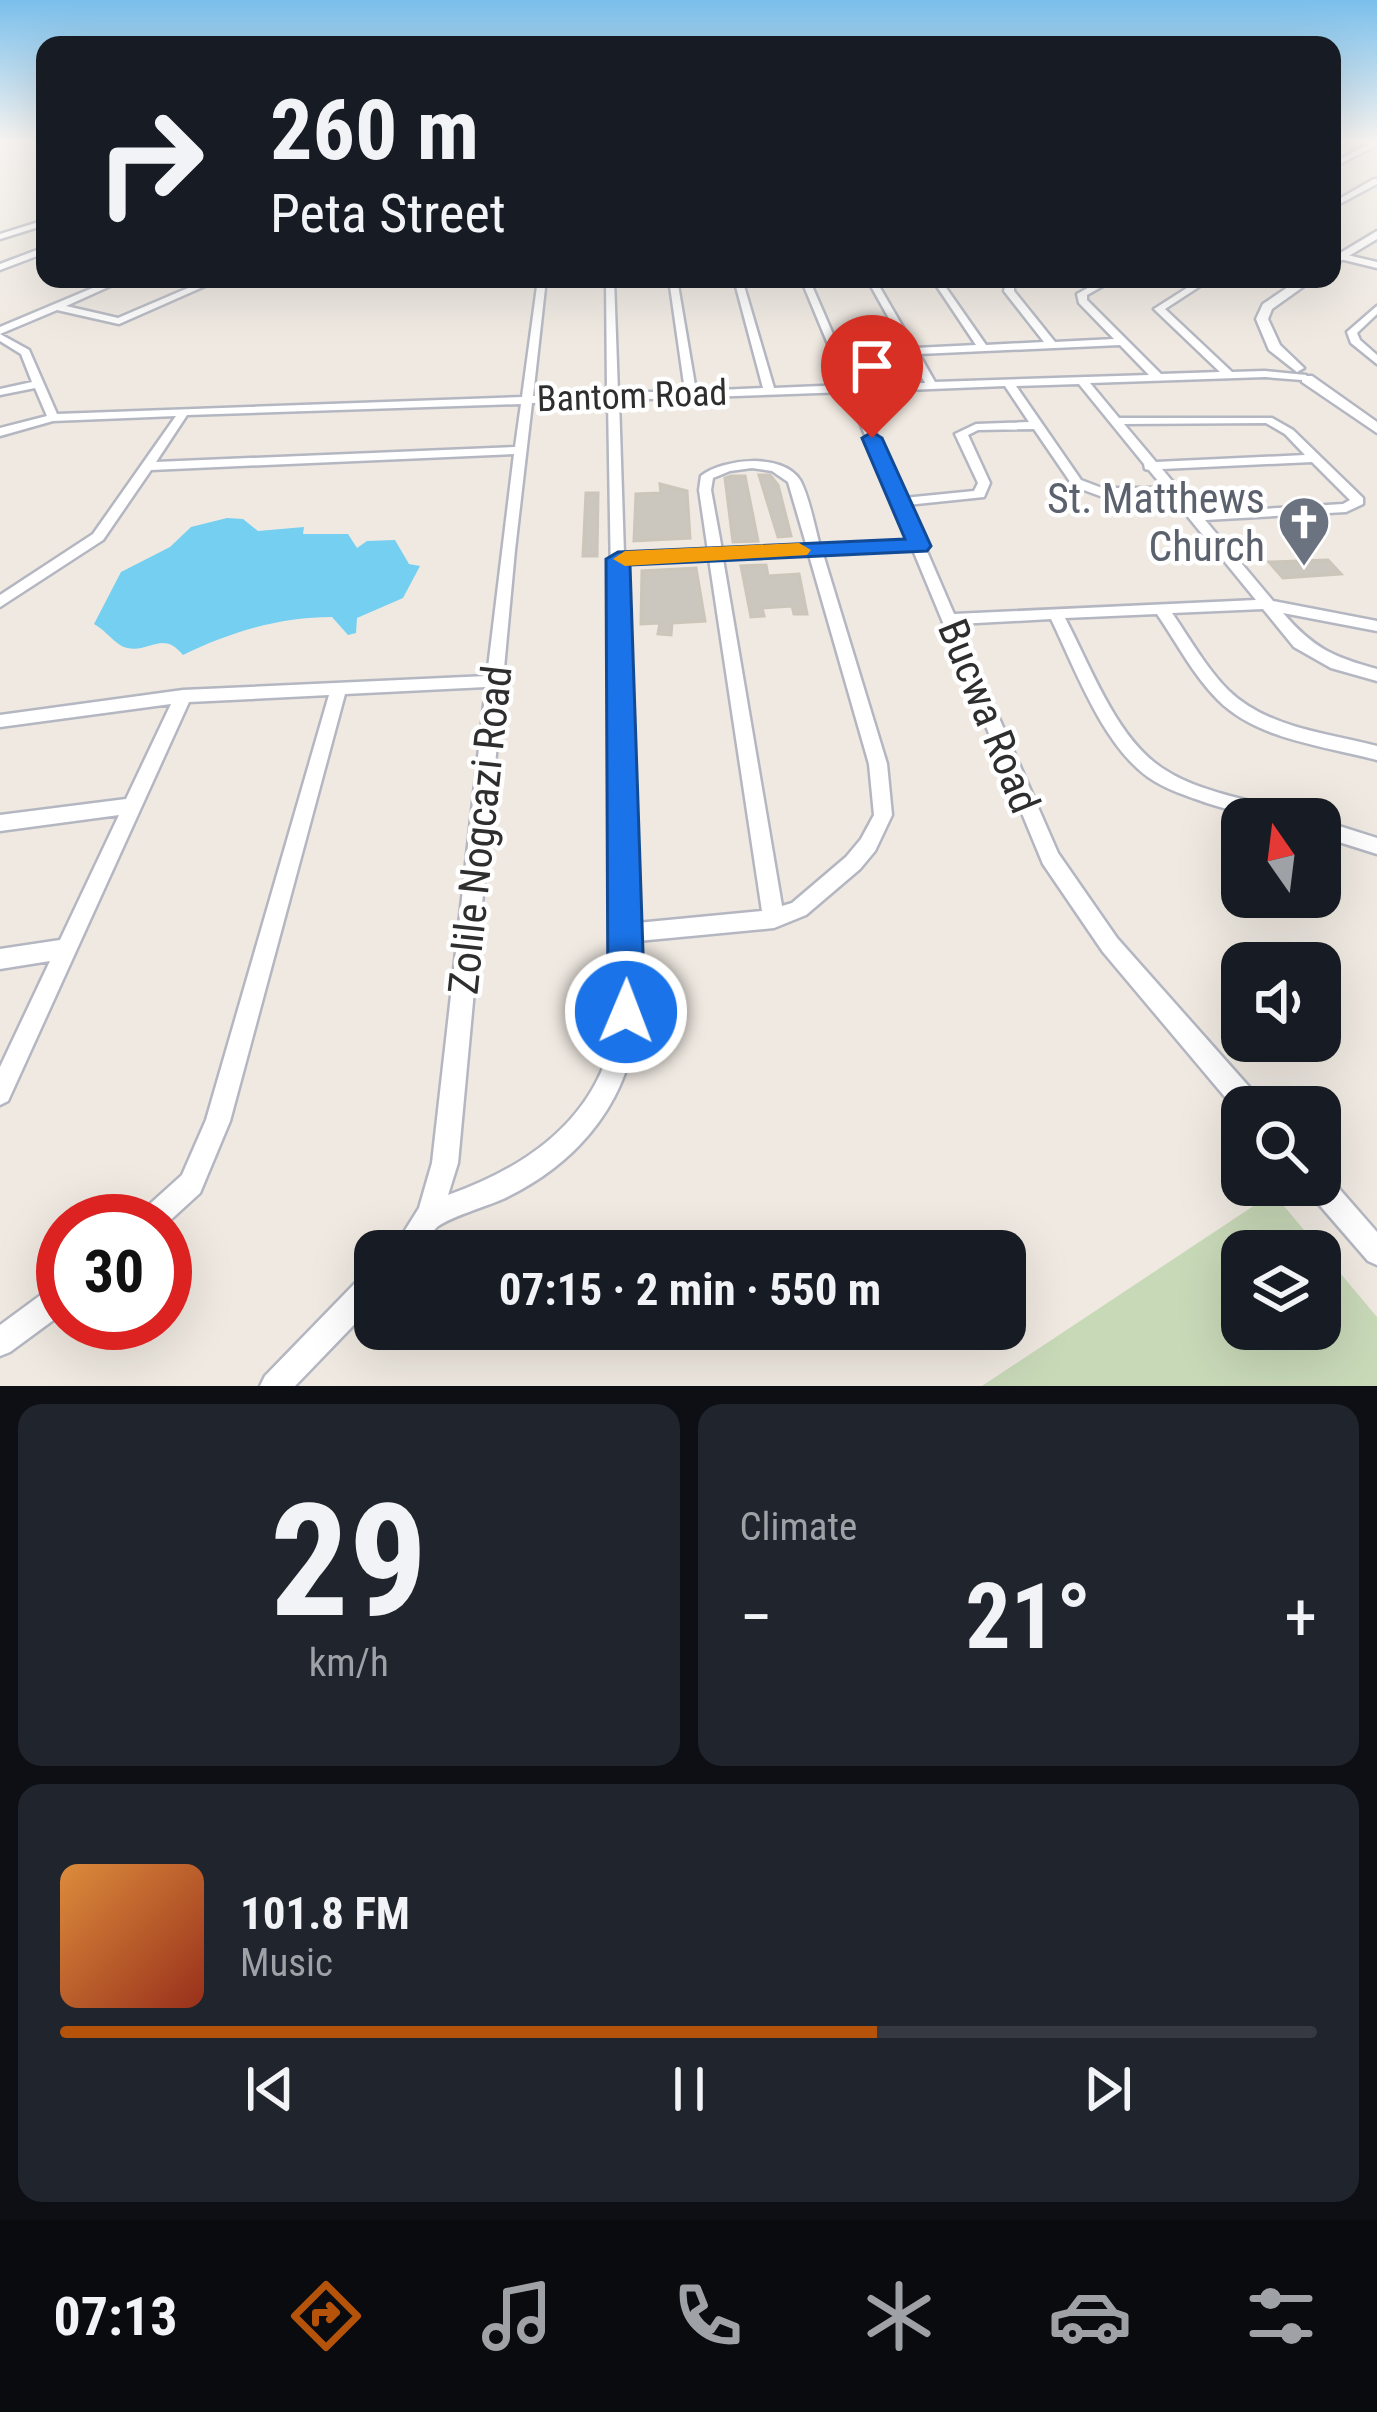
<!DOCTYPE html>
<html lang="en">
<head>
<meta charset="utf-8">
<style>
	:root { --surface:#171b24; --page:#20242c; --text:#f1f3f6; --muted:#9ea1a6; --line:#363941; --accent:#b45309 }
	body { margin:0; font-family:"Roboto Condensed",sans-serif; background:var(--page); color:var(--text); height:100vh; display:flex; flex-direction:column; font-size:45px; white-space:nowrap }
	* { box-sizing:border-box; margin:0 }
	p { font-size:39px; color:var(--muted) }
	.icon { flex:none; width:66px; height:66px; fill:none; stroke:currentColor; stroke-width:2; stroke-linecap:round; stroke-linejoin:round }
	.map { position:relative; height:1386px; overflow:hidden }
	.sheet { display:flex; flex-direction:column; gap:18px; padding:18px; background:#0d0f14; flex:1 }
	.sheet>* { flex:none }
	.guide { position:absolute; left:36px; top:36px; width:1305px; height:252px; border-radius:24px; box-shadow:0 12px 48px #0002; background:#171b24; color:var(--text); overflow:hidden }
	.needle { width:78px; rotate:346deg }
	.tools { position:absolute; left:1221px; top:798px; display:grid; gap:24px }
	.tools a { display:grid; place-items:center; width:120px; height:120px; border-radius:24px; background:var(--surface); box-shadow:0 12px 48px #0002; font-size:60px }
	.speed { position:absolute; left:36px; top:1194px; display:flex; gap:24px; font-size:60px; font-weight:700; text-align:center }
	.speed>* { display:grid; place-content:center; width:156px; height:156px; border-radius:50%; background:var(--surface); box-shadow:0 12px 48px #0002; line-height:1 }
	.speed .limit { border:18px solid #d22; background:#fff; color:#111 }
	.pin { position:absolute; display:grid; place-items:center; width:102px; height:102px; color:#fff; margin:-123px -51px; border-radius:50% 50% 50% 0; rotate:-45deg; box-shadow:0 0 12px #0007 }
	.pin .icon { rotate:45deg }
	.me { position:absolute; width:132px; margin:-66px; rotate:1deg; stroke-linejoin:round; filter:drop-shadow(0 0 9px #0008) }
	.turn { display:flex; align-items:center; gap:42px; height:252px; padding:0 36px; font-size:54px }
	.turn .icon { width:156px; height:156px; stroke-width:2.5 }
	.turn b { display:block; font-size:84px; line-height:102px }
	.big { font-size:90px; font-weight:700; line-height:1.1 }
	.sheet .tile { flex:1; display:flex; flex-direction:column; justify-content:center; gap:18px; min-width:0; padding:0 42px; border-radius:24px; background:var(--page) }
	.sheet .dial { align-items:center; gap:0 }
	.dial b { font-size:156px; line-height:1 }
	.song { display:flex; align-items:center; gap:36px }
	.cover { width:144px; height:144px; border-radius:18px; background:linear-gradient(135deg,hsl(30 70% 55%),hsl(10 70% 35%)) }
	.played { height:12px; border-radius:6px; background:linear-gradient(90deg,var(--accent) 65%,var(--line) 65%) }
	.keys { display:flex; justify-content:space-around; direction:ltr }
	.heat { display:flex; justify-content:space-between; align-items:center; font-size:66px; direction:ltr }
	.sheet .tiles { flex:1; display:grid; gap:18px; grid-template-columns:1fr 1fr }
	.tile:last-child { grid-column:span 2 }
	.trip { position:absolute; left:354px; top:1230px; width:672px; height:120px; border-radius:24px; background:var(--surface); box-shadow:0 12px 48px #0002; font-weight:700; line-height:120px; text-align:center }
	.tabs { display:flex; height:192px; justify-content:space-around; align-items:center; background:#090b0e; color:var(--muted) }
	.tabs .icon { width:84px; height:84px }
	.tabs .on { color:var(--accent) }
	.tabs b { font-size:54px; color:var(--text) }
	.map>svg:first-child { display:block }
	.cemetery { fill:#c8d9b8; fill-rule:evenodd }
	.water { fill:#75cff0 }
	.building { fill:#cbc7bf; stroke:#cbc5ba; stroke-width:3 }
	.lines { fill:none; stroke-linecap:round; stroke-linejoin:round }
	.minor-casing { stroke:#b4b7c1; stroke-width:5 }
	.tertiary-casing { stroke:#b4b7c1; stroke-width:5 }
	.minor { fill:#fff; fill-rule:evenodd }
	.tertiary { fill:#fff; fill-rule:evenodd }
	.route { fill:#1a73e8; stroke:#114b97; stroke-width:3 }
	.slow { fill:#f59e0b }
	.labels { text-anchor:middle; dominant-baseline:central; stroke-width:9; stroke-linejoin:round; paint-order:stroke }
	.far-street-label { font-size:36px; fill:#2e2e2e; stroke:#fff }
	.worship-label { font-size:42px; fill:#5b616d; stroke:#fff; text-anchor:end }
	.street-label { font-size:42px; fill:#2e2e2e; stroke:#fff }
</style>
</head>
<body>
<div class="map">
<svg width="1377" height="1386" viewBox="0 0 1377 1386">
	<rect width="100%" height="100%" fill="#efe9e1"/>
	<!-- cemetery -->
	<path class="cemetery" d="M1273 1193 1377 1317V1386H982ZM1242 1251H1320V1329H1242Z"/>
	<!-- water -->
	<path class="water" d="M227 518 243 519 258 531 304 527 303 534H348L357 548 367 541 395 540 409 564 420 566 403 598 357 618 356 633 348 635 332 617C280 617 230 632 183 655 162 630 151 653 127 648 115 645 107 631 94 624L121 572 170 547 191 527Z"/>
	<!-- building -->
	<path class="building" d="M759 475H770L778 485 791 536 778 537Z
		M731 476H745L758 541 733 542 725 478Z
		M660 484 687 491 690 538 634 541 636 494 661 493Z
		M586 493H598L597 556H583Z
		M1328 560 1341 574 1283 578 1269 562Z
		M766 565 768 576 799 574 807 614H794L792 606 762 608 764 616 751 617 741 566Z
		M696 568 705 621 672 623 671 635 658 634 660 623 641 624 642 571Z"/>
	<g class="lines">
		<!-- minor casing -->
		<g class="minor-casing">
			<path id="minor" d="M1377 140V145L1332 168V163Z
				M1374 179H1377V184L1332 208V203Z
				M45 220V225L0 239V234Z
				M45 247V253L0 270V264Z
				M1343 254 1377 262V268L1340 259Z
				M114 279H126L66 306 118 318 209 279H221L119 324 57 310 0 334V327Z
				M538 279H546L533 396 607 394 606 279H614L618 393 685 391 669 279H677L696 391 763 388 734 279H742L774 388 845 385 801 279H809L855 385 925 383 867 279H875L915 348 976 345 932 279H940L986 345 1044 342 1004 291 1006 283 1014 279H1025L1014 286V291L1055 342 1114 339 1079 303 1077 294 1104 279H1115L1087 295V300L1161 374 1220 372 1154 309 1201 279H1211L1165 309 1232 372 1265 371 1306 375 1307 377 1302 380 1265 377 1090 383 1119 418H1272L1293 430 1363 498V504L1346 512 1205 520 1273 601 1377 621V631L1283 613C1313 648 1333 657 1377 669V681L1331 668 1294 647 1263 609 1172 613C1190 639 1206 668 1228 690 1267 728 1327 733 1377 746V760C1325 746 1258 740 1218 700 1193 675 1177 643 1157 614L1065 618C1090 665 1116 738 1162 768 1201 794 1252 799 1296 814L1298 819C1261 819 1243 814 1207 803 1187 796 1165 789 1148 777 1102 744 1075 668 1051 619L958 624 1058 853 1117 938 1259 1098 1262 1107H1242L1241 1116 1103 952 1043 864 913 550 823 554 887 764 892 815 875 851 860 869 806 915 774 928 638 941C638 972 640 1003 635 1033 624 1110 571 1167 503 1199 488 1206 446 1218 436 1228 430 1234 426 1244 421 1251H392L419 1208 432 1163 486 687 345 694 230 1121 200 1193 165 1225V1221H137L141 1212 182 1175 206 1120 329 695 189 702 8 1101 0 1105V1067L50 961 0 969V949L60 940 119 815 0 831V815L126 799 171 704 0 727V715L183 690 487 676 514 454 151 470 103 540 0 607V595L93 534 176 416 53 421 0 436V428L47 416 35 388 0 395V389L32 382 21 354 0 341V334L29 350 57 414 522 397ZM1120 345 1149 375 935 382 919 354ZM1079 384 1144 464 1145 469 1149 470 1164 488H1102L1081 480 1016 386ZM1005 386 1029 422 976 424 955 434 978 483 974 491 904 498 858 392ZM847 392 910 542 820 546C815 528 809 496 800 480 782 452 723 459 701 476L699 490 708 551 624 554 619 400ZM608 400 617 933C617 969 620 1008 611 1044 590 1124 522 1169 448 1195L458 1163 515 550 532 403ZM521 404 515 447 156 462 187 415ZM1266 423 1285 434 1305 455 1156 462 1124 424ZM1034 429 1073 486 1100 496H1171L1256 600 954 614 907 505 984 497 990 483 968 435 978 430ZM1312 462 1350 500 1343 504 1199 513 1162 469ZM752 468 772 471 788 482 807 547 722 550 711 490 713 478 730 471ZM809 555 869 764 874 815 861 839 846 857 792 903 782 906 723 559ZM709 559 762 911 637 923 624 563Z
				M1377 306V314L1357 333 1360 340 1377 355V364L1351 343 1347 332Z
				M1320 820 1377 838V854L1320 836Z
				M1320 1173 1328 1176 1377 1232V1265L1368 1261 1310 1194 1306 1185H1320Z
				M375 1269V1303L295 1386H260L265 1376 365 1273Z
				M63 1282V1313L10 1352 0 1356V1325L53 1286Z"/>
		</g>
		<!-- tertiary casing -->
		<g class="tertiary-casing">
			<path id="tertiary" d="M1377 231V239L1332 266V258Z
				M1300 279H1314L1272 309 1268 319 1280 345 1304 368 1297 372 1269 350 1256 319 1263 304Z
				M1302 376H1312L1377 422V433L1302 382Z"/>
		</g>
		<!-- minor -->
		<use href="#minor" class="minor"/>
		<!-- tertiary -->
		<use href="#tertiary" class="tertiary"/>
	</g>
	<!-- sky -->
	<linearGradient id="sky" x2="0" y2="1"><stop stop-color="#7abfeb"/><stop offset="0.42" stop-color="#f8f5f2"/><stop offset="1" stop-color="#f8f5f2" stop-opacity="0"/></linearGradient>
	<rect width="1377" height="334" fill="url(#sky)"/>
	<!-- route -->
	<path class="route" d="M872 432 882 438 931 546 927 551 630 565 645 1012 639 1025 626 1030 613 1025 608 1012 606 559 618 552 905 539 862 438Z"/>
	<!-- slow -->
	<path class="slow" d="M799 543 811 550 807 555 625 566 613 559 625 551Z"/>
	<!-- icons -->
	<defs>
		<g id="church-pin" transform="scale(2.7)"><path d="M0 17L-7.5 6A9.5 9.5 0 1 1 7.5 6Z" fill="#6b7280" stroke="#fff"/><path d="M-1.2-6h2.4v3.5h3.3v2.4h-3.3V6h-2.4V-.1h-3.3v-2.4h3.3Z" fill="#fff"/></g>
	</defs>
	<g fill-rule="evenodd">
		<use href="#church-pin" x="1304" y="522"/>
	</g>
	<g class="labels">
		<!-- far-street labels -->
		<g class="far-street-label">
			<text transform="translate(632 396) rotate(-2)">Bantom Road</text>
		</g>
		<!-- worship labels -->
		<g class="worship-label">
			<text x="1265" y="498">St. Matthews<tspan x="1265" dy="48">Church</tspan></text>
		</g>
		<!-- street labels -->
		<g class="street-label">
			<text transform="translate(989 716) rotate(68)">Bucwa Road</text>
			<text transform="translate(480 830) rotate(-84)">Zolile Nogcazi Road</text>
		</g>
	</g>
</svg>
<div class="tools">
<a><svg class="needle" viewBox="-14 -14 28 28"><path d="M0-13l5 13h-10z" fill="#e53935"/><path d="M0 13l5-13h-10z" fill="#9ea1a6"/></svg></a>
<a><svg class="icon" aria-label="sound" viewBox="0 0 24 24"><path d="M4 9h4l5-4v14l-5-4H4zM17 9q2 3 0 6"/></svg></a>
<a><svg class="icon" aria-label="search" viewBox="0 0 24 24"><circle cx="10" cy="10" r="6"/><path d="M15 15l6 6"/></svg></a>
<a><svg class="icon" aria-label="layers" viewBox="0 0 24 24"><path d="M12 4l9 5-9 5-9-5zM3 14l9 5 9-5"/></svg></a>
</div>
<div class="speed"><div class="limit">30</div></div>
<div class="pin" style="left:872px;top:438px;background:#d93025"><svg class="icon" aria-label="arrive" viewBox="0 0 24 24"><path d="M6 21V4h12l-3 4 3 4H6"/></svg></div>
<svg class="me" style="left:626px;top:1012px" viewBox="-20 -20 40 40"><circle r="17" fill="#1a73e8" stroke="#fff" stroke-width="3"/><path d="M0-11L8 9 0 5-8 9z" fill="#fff"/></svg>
<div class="trip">07:15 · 2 min · 550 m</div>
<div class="guide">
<div class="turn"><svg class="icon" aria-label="right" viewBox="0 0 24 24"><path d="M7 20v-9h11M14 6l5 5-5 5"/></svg><div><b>260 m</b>Peta Street</div></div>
</div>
</div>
<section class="sheet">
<div class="tiles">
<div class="tile dial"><b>29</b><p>km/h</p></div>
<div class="tile"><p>Climate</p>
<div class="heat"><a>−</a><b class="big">21°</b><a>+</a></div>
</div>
<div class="tile">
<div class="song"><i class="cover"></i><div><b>101.8 FM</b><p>Music</p></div></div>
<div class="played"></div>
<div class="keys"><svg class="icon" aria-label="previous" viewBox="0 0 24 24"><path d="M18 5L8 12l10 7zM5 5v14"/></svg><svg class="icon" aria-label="pause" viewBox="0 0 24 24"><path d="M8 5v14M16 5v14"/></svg><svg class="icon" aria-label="next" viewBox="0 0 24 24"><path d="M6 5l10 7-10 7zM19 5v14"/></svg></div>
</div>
</div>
</section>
<nav class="tabs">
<b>07:13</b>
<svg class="icon on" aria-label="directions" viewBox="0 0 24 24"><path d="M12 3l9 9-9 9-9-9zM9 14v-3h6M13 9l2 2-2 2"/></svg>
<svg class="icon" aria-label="music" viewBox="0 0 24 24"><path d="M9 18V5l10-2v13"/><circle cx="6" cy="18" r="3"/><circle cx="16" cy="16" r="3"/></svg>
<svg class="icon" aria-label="phone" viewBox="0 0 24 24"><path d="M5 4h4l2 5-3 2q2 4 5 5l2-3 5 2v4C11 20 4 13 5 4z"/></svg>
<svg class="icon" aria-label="climate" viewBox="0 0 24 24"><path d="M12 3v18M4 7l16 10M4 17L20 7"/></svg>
<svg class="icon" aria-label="car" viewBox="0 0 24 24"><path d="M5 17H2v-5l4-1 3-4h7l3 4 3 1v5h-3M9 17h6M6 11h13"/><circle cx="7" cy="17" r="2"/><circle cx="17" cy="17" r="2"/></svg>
<svg class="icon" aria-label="filters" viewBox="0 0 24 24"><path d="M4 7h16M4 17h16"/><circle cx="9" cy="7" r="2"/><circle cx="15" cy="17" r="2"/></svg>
</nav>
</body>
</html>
